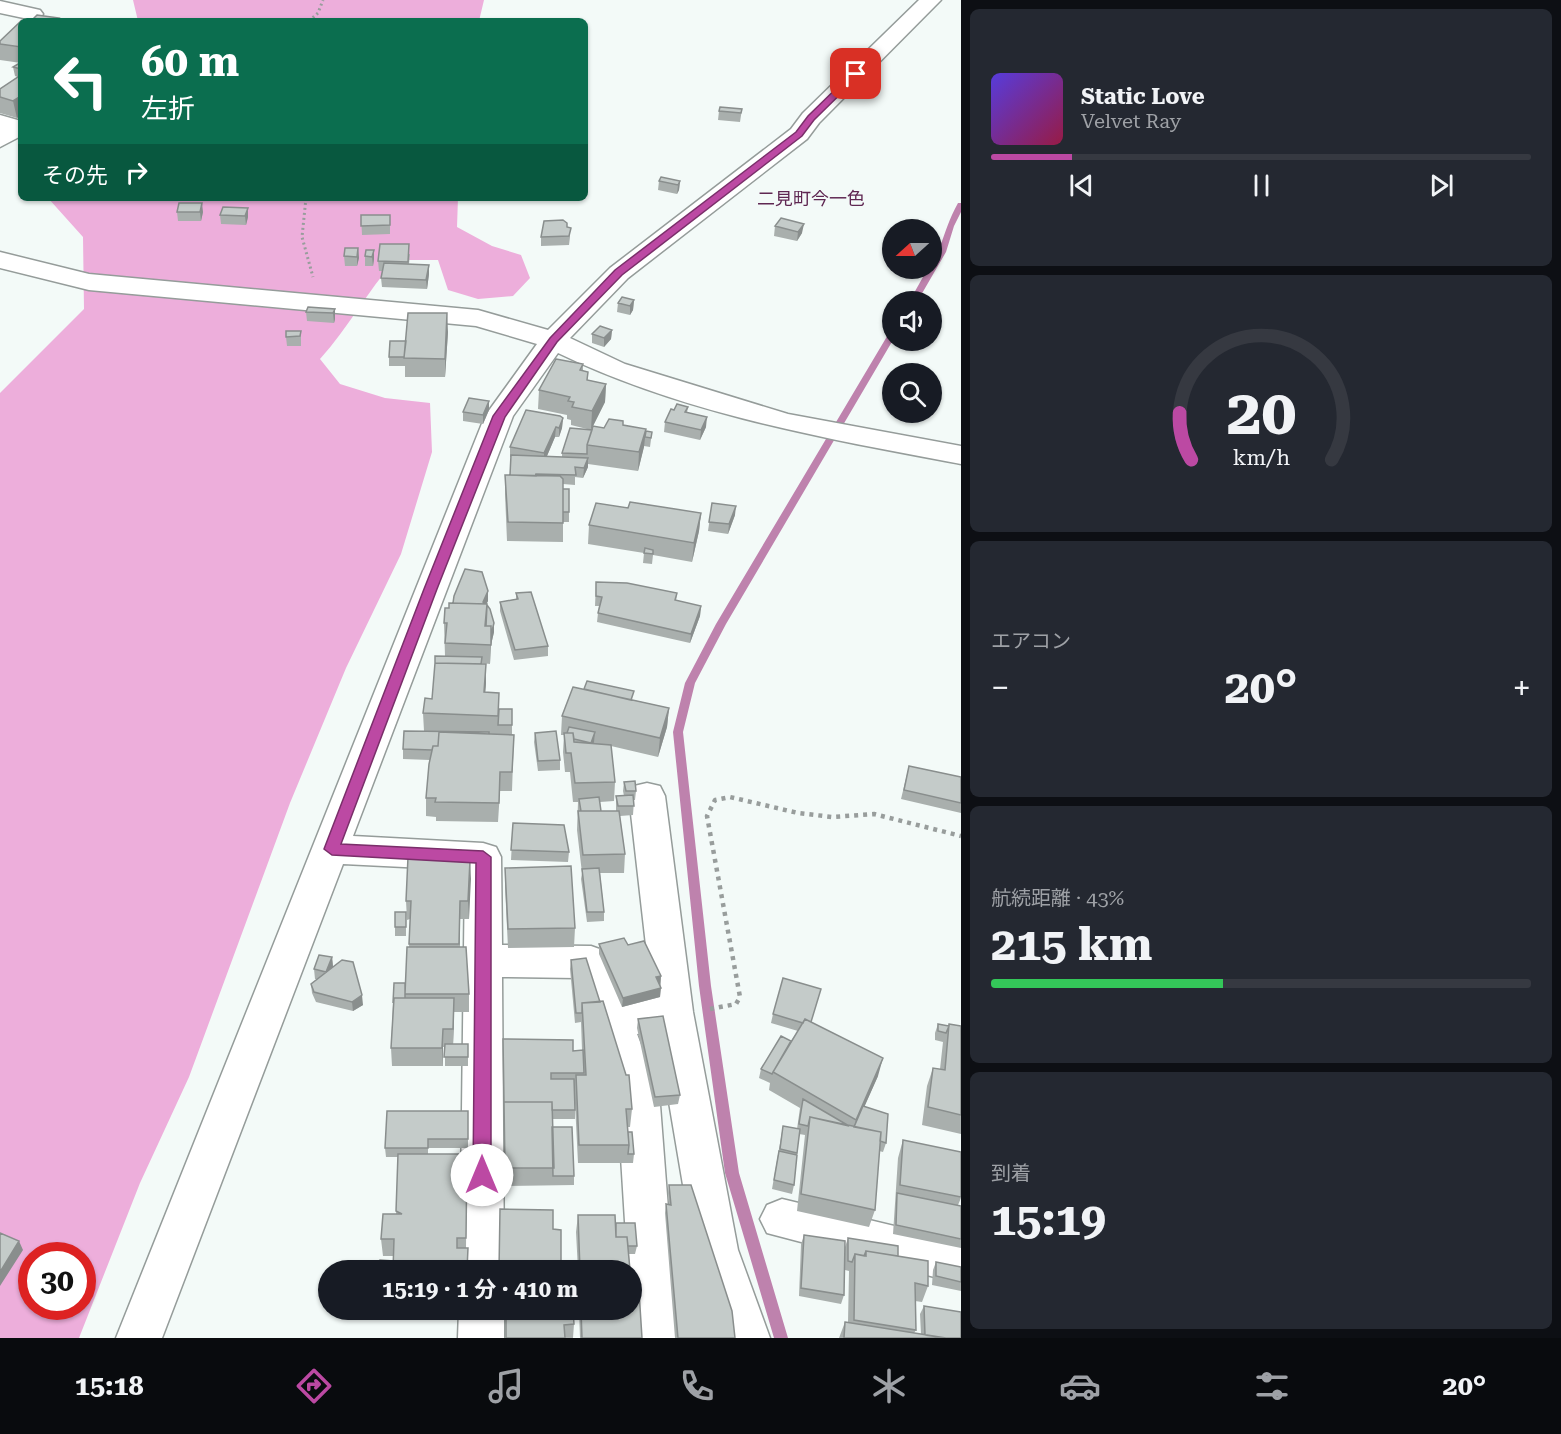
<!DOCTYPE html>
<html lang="ja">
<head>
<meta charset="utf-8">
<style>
	:root { --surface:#171b24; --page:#242831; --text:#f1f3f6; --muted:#9ea1a6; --line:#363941; --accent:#bc49a3 }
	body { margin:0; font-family:"Roboto Serif","Noto Sans JP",serif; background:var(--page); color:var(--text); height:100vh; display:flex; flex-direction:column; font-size:22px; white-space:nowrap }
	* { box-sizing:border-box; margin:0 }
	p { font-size:20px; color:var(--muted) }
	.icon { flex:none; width:33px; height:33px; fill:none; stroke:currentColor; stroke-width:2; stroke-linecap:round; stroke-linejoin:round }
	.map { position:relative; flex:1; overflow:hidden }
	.details { display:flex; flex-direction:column; gap:9px; padding:9px; background:#0d0f14; width:600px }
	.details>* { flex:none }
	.guide { position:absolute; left:18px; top:18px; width:570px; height:183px; border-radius:9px; box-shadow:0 2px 4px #0004; background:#0b6e4f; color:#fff; overflow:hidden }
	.needle { width:39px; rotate:249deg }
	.fabs { position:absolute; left:882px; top:219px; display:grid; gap:12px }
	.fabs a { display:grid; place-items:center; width:60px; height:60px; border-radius:50%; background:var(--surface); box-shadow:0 2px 4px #0004; font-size:30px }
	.speed { position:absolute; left:18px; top:1242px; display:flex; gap:12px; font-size:30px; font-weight:700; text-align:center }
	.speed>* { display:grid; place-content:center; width:78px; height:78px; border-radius:50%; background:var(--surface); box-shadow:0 2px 4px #0004; line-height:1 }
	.speed .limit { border:9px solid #d22; background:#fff; color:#111 }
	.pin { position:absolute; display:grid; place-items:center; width:51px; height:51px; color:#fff; margin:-26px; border-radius:12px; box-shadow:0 3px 9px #0006 }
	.me { position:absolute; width:66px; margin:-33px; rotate:0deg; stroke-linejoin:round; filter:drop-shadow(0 0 4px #0008) }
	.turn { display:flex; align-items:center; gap:21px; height:126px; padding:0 24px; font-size:27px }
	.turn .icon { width:78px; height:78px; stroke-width:2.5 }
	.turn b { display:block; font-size:42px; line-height:51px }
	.then { display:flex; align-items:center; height:57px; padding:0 24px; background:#0003; gap:12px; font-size:22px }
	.big { font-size:45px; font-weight:700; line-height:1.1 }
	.details .tile { flex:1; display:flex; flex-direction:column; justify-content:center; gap:9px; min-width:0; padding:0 21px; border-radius:9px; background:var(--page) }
	.details .dial { align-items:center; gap:0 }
	.dial svg { height:156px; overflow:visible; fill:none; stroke:var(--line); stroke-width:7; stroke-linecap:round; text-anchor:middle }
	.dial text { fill:var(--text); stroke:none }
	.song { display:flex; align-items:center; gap:18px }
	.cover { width:72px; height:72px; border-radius:9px; background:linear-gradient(135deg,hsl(250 70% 55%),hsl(340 70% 35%)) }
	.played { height:6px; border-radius:3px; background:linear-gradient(90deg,var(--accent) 15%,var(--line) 15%) }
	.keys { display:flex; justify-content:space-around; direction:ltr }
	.heat { display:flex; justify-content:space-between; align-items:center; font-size:33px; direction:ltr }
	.charge { height:9px; border-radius:4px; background:linear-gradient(90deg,#34c759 43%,var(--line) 0) }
	.trip { position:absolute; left:318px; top:1260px; width:324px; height:60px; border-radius:30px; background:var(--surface); box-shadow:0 2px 4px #0004; font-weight:700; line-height:60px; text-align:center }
	.menu { display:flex; height:96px; justify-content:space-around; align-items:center; background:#090b0e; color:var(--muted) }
	.menu .icon { width:42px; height:42px }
	.menu .on { color:var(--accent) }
	.menu b { font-size:27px; color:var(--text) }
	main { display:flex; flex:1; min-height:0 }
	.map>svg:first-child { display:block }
	.forest { fill:#edaedb; fill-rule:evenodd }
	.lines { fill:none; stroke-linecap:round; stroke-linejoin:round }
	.stream { fill:#be82ad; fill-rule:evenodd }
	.minor-casing { stroke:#959c9a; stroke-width:3 }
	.path-far1 { stroke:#989d9c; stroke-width:3; stroke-dasharray:2 3; stroke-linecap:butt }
	.path { stroke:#989d9c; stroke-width:4.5; stroke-dasharray:4 5; stroke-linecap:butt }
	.minor { fill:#fff; fill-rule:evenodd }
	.wall { fill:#a9afad }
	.shaded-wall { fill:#898e8d }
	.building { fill:#c4cbc9; stroke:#898e8d; stroke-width:1.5 }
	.route { fill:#bc49a3; stroke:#7a2f6a; stroke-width:1.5 }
	.labels { text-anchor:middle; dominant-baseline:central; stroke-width:6; stroke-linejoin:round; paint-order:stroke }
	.far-quarter-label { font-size:18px; fill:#5f2752; stroke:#f3faf8 }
</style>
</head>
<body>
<main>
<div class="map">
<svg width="961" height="1338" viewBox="0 0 961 1338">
	<rect width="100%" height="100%" fill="#f3faf8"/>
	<!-- forest -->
	<path class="forest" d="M133 0H484L479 21H138Z
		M48 198H458L457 227 492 246 521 255 530 278 513 296 478 299 448 290 438 260H395C367 292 348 328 320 359L340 384 385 398 430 403 432 452 401 554 346 668 290 803 189 1077 140 1183 79 1338H0V393L84 309 83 237ZM32 1256H82V1306H32Z"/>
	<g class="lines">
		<!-- stream -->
		<path class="stream" d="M958 203H961V212L954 226 946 252 917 302H909L928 268H932C932 261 936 257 939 250 945 233 949 219 958 203Z
			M889 333H892L893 340 726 624 695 683 683 732 711 986 739 1173 788 1338H774L725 1173 699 986 673 732 685 683 716 624Z"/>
		<!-- minor casing -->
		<g class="minor-casing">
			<path id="minor" d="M919 0H941L819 123 807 139 628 278 570 338 625 364 788 414 961 446V464C824 438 684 414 558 353L513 416 353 836 483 843 496 847 501 857 502 945 591 946 605 951 625 1002 652 998 629 796 634 786 647 783 660 786 665 796 693 1012 738 1250 770 1338H724L694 1250 657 1031 637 1034 659 1092 678 1338H632V1270H628L617 1092 577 978 502 977 504 1270H460L465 870 343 864 162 1338H116L485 416 537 344 476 326 89 290 0 268V252L89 274 478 310 548 330 610 268 791 129 803 113Z
				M0 1 40 10 43 14 40 18 33 20 0 13Z
				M0 115 21 121V136L0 147Z
				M782 1199 961 1242V1284L767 1233 760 1219 767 1205Z
				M459 1310H504V1338H458Z"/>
		</g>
		<!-- path-far1 -->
		<path class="path-far1" d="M309 21 318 13 323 0
			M306 198 302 237 313 277"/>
		<!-- path -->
		<path class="path" d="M710 1009 736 1004 740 997 707 816 715 800 730 797 798 813 832 817 874 814 961 836"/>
		<!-- minor -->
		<use href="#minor" class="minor"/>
	</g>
	<!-- wall -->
	<path class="wall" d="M21 21V63L0 60V41Z
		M21 64V115L17 118 0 113V89L18 77 15 76 13 67Z
		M742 109 740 122 718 120 719 111Z
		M659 181H680L679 190 677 194 658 190Z
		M223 207 248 217 246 225 221 224 220 215Z
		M177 212H203L201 221H178Z
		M361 215H390V234L362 235Z
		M775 226 802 233 797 241 774 236Z
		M567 227 570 237 569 245 541 246V237Z
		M358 248 359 258 357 266H345L344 256Z
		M374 250V259L373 266H365V256Z
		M410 254 409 264 429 274 427 289 382 287 381 278 383 271H379L378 261Z
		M634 300 633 310 630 315 617 312 618 303Z
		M335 309V319L334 323 307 321 306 312Z
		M612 330 611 339 604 347 592 343V334Z
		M301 331V346H287L286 337Z
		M448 332 445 377H405V366H389V357L406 341Z
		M583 364V370L588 380 606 384 605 402 591 430 571 425V420L567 419V415L538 409 539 390Z
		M688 407 687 413 706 427 700 440 664 432 665 422 674 410Z
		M489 410 483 424 463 421V412Z
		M563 418 562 428 559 437H555L547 456 562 457V453L592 430 604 428 623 421V426L645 433 652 432 650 447 644 446 638 471 588 464V467L583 478 575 477V485L563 484V489L569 512V522H563V542L507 541 505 494V475H510L511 457H510V447Z
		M712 503 735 515 728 534 708 531Z
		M628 508 701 513 699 531 692 562 653 555 652 564 643 563 644 553 588 544 589 525Z
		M596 582 677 593 676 601 701 606 700 616 690 643 597 622 598 613 599 606H595Z
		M488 591V601L486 604 494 623V632L491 645 490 664 482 663 486 683 485 692 499 709H512V734L514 735 512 791H500L498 822 436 821V817L426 816V798L430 760 403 759V749L424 731 423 713 432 699 445 656 444 623 449 608 453 603Z
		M516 593 548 646V656L514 660 500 611V602L516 599Z
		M633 700 669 708 667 727 658 757 611 746 615 782 614 801 600 802 601 811H616V796H624L623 791 624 782 636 791 635 800H634L633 815 620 816 625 854 624 873H600L604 912V921L587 922 581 879 582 873 577 830 578 802H573L570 772H565L563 752 564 735H561L562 716Z
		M535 733 560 760V770L538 771 534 742Z
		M909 766 961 777V813L901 799Z
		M513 823 569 852 568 862 511 860Z
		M442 857 470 860 469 919H460V947L469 994V1012H454L453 1044H468V1066H445V1047H443V1066H392L391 1048 393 1003 405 983 409 947 410 919 407 920 406 901Z
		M505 868 575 928 574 947 508 948 505 886Z
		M406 912V936H395V927Z
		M599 944 628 945 661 976 660 997 622 1007 599 954Z
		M332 957 333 967 363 1005 353 1011 316 1002 312 993 311 984 317 979H315L314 969Z
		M571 960 632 1109 630 1127H627L628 1132 634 1154 633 1163H578L575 1103V1119H552V1127L574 1176V1185L504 1186V1105L573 1051 582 1050 581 1022 575 1023 570 969Z
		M773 1014 812 1022 878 1076 864 1107 886 1143 883 1152 879 1151 875 1210 869 1227 797 1211 805 1135 799 1134 794 1185 792 1194 772 1189 783 1126 797 1129 800 1108 769 1090 770 1083 759 1078 761 1069 791 1041 798 1031 771 1023Z
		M638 1019 680 1095 678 1104 654 1107 637 1028Z
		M938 1024 949 1026V1024L961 1026V1134L922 1125 927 1086 933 1068 940 1069 943 1042 935 1040V1033Z
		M468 1111V1148H428V1154H467L466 1248H468V1270H380L393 1261V1256H383L381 1239 396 1214 398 1157H386L385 1148Z
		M903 1140 961 1198 958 1205 961 1206V1248L893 1234 898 1158Z
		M669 1185 735 1338H675L665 1213 666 1204H669L668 1193Z
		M578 1215 616 1223 637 1246 635 1254H629L630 1270H578L576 1232Z
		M804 1235 844 1295 841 1304 799 1296 801 1244Z
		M848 1238 898 1256 928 1286 922 1302 915 1301 916 1330 914 1333 921 1334 920 1314 924 1306 961 1338H839L845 1322H848L849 1271 845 1270V1247Z
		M936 1262 961 1267V1291L932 1285 933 1270Z
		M505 1310H573L574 1324 573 1338H506Z
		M579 1310H632L642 1338H580Z"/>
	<!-- shaded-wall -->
	<path class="shaded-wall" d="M21 96V115L17 118 13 101Z
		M680 181 679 190 677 194 678 185Z
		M202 203 203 212 201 221 200 212Z
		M248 208V217L246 225 245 216Z
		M804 224 802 233 797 241 798 232Z
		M358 248 359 258 357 266V257Z
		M374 250V259L373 266 372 257Z
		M429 265V274L427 289 426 280Z
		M634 300 633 310 630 315V306Z
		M335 309V319L334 323 333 313Z
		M447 313 448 332 445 377V359Z
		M612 330 611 339 604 347V338Z
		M606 384 605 402 591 430 592 411Z
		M489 401V410L483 424V415Z
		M707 417 706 427 700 440 701 430Z
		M563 418 562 428 559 437V428Z
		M556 427 555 437 544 463V453Z
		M646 429 644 447 638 471 639 452Z
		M588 458V467L583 478 584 468Z
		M736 506 735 515 728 534 729 524Z
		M701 513 699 531 692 562 694 543Z
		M488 591V601L483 611V602Z
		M701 606 700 616 690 643 691 634Z
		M494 623V632L491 645 490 664 491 626Z
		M486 664V683L484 711V692Z
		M669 708 667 727 658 757 660 738Z
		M595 732 594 742 590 753 591 743Z
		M470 860 471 879 469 919 468 901Z
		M332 957 333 967 326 972Z
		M661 976 660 986 656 977Z
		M661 988 660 997 622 1007 623 998Z
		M362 995 363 1005 353 1011 352 1002Z
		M454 998V1016L453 1047V1029Z
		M443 1029V1066L442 1048Z
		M883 1058 878 1076 851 1137 856 1120Z
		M19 1241 23 1250 0 1286V1272Z"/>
	<!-- building -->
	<path class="building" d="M37 15 59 18 56 21H31Z
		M21 21V47L0 44V41Z
		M18 64H21V69L13 67Z
		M21 75V96L13 101 0 97V89Z
		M720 107 742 109 741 113 719 111Z
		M661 177 680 181 678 185 659 181Z
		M179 203H202L200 212H177Z
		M223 207 248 208 245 216 220 215Z
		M361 215H390V225L361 226Z
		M781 218 804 224 798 232 775 226Z
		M563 220 567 223V227L571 228 569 236 541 237 544 221Z
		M380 244H409L408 262 378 261Z
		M345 248H358L357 257 344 256Z
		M366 250H374L372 257 365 256Z
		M384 263 429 265 426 280 381 278Z
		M622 297 634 300 630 306 618 303Z
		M308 307 335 309 333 313 306 312Z
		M408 313H447L445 359 404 358Z
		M600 326 612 330 604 338 592 334Z
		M286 331H301L300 336 286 337Z
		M390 341H406L404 357H389Z
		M556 359 583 364 580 370 588 372 587 380 606 384 592 411 572 407 574 402 568 401 570 397 539 390Z
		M469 398 489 401 483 415 463 412Z
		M677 404 688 407 685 412 707 417 701 430 665 422 671 409 674 410Z
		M526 410 560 416 563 418 559 428 556 427 544 453 510 447Z
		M609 419 623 421V425L646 429 639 452 587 445 593 426 604 428Z
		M570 428 592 430 587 445V454L562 453Z
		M646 431 652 432 651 438 645 437Z
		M511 455 588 458 584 468 575 467 576 475 536 474V476L510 475Z
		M505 475 560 476 563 479V523L508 522Z
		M563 489H569V512H563Z
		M630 502 701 513 694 543 589 525 596 503 628 508Z
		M712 503 736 506 729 524 709 522Z
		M645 548 653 550V554L644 553Z
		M465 569 482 572 488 591 483 602 485 604 453 603 454 596Z
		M596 582 627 583 677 593 675 600 701 606 691 634 598 613 602 597 596 596Z
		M531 592 548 646 515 650 500 602 518 599 516 593Z
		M449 603 487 604 485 626H491V645L445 643 447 623H444L445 608H449Z
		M487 605 490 609 494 623 491 635V626H486Z
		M435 656 482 657 481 664 435 663Z
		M435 663 486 664 484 692 499 693 498 716 423 713 425 698 432 699Z
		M587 681 634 691 631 700 584 689Z
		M573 687 669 708 660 738 562 716Z
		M499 709H512V725H498Z
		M569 727 595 732 591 743 574 739 573 733H567Z
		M404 731 489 732V734L439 732 438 746H433L432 750 403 749Z
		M556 731 560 760 538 761 535 733Z
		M439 732 514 735 512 772H500L499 803 435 802 436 798H426L429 764 433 746H438Z
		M564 733H573L574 742 611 745 615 782 575 783 571 753H566Z
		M909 766 961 777V803L904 790Z
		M635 781 636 791H626L624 782Z
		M633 795 634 806H618L616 796Z
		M599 797 601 811H581L579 799Z
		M578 811H619L625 854 583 855Z
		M513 823 564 825 569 852 511 850Z
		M413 856H442V857H413Z
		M408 857H461V860H470L468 901H460L459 944H409L411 901H406Z
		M571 866 575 928 508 929 505 868Z
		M599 868 604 912H587L582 869Z
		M395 912H406V927H395Z
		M624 938 628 945 644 941 661 976 656 977 661 988 623 998 599 944Z
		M407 947H466L469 994H405Z
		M319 955 332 957 326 972 314 969Z
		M586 958 600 1002 582 1003V1013H576L571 960Z
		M342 960 353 962 362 995 352 1002 314 992 311 984Z
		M783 978 821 989 811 1022 805 1019 803 1023 773 1014Z
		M394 983H405V998H394L393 1003Z
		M394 998H454L453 1029H443L442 1048H391Z
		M603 1001 626 1075H629L632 1109H626L629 1145H579L576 1075H586L582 1003Z
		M663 1016 680 1095 655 1097 638 1019Z
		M805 1019 883 1058 856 1120 773 1072Z
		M938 1024 949 1026 946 1033 938 1031Z
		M949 1024 961 1026V1115L928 1107 933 1068 945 1070Z
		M781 1036 791 1041 773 1072 772 1074 761 1069Z
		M503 1039 573 1040V1051L583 1050 584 1073H551V1079H574L575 1110H552V1102H504Z
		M445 1044H468V1057H444Z
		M803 1099 849 1126 810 1117 808 1126 799 1124Z
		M504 1102H552L554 1168H505Z
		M863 1106 888 1114 886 1143 880 1141 881 1132 854 1127Z
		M387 1111H468V1139H428V1148H385Z
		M810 1117 881 1132 875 1210 801 1194Z
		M783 1126 800 1129 797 1153 780 1149Z
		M552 1127H572L574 1176H553Z
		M628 1132H632L634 1154H628L629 1145Z
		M903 1140 961 1152V1197L900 1185Z
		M779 1151 797 1155 794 1185 774 1180Z
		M398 1154H467L466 1238H457V1248H468L467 1270H393L394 1239H381L383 1214H402L396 1211Z
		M669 1185H691L732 1311 735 1338H678L666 1204 671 1205Z
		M897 1193 961 1206V1239L896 1225Z
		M500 1209 553 1210V1229L561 1230V1270H499Z
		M578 1215H615L616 1237H627L630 1270H580Z
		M616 1223H635L637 1246H628L627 1237H616Z
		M0 1233 19 1241 0 1272Z
		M804 1235 845 1241 844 1295 801 1288Z
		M848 1238 898 1246V1256L866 1251 864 1256 855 1254 852 1262 848 1261Z
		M866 1251 928 1261V1286L915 1283 916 1330 854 1320 855 1254 866 1256Z
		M380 1260 393 1261V1270H380Z
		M936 1262 961 1267V1282L936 1276Z
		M632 1291H639L642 1338H582L581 1310H632Z
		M924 1306 961 1312V1338H946L925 1335Z
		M506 1310H573L574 1324 564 1325 565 1338H506Z
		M845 1322 946 1338H844Z"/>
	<!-- route -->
	<path class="route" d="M853 72 861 74 814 120 802 136 622 275 557 342 505 417 437 589 341 844 483 851 491 857V1175L488 1181 482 1183 476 1181 473 1175 476 863 332 855 324 849 424 589 493 416 550 338 615 270 796 132 808 116Z"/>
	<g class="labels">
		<!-- far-quarter labels -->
		<g class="far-quarter-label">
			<text x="811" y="198">二見町今一色</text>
		</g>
	</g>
</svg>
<div class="fabs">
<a><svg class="needle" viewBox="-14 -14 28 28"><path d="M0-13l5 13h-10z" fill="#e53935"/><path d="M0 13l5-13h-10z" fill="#9ea1a6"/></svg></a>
<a><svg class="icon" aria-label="sound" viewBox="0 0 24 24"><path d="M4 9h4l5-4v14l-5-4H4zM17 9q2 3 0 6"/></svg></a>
<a><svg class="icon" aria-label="search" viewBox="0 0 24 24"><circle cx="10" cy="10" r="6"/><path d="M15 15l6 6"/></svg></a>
</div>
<div class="speed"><div class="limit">30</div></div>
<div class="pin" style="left:856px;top:74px;background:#d93025"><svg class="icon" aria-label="arrive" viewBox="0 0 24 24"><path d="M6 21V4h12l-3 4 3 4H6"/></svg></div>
<svg class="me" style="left:482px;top:1175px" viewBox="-20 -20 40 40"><circle r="19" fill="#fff"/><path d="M0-13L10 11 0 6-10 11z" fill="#bc49a3"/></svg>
<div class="trip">15:19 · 1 分 · 410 m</div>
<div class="guide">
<div class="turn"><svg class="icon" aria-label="left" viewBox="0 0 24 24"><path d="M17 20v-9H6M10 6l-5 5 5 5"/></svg><div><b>60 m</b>左折</div></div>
<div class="then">その先<svg class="icon" aria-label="right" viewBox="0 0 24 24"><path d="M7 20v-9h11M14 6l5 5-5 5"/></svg></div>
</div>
</div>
<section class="details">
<div class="tile">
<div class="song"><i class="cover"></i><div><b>Static Love</b><p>Velvet Ray</p></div></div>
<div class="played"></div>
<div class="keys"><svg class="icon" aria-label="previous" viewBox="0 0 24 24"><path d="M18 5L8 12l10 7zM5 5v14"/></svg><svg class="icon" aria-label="pause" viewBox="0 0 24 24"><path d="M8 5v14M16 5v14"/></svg><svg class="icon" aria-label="next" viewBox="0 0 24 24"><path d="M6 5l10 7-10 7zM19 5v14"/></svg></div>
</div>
<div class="tile dial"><svg viewBox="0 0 100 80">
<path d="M14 69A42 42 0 1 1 86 69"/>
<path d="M14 69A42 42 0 0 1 8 45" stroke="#bc49a3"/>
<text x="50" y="56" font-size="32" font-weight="700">20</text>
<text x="50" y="72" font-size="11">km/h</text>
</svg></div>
<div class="tile"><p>エアコン</p>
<div class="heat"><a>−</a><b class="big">20°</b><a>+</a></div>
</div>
<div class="tile"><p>航続距離 · 43%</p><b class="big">215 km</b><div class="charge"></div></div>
<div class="tile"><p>到着</p><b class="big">15:19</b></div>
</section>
</main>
<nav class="menu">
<b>15:18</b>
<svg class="icon on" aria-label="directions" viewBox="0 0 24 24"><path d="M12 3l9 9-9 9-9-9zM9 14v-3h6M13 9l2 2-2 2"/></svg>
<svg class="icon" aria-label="music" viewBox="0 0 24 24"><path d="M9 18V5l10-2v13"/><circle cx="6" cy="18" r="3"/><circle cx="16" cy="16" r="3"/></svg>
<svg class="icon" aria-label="phone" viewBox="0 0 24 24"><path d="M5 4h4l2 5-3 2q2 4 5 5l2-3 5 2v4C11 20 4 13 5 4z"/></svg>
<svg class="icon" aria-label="climate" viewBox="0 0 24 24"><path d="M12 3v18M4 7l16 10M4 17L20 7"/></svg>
<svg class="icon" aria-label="car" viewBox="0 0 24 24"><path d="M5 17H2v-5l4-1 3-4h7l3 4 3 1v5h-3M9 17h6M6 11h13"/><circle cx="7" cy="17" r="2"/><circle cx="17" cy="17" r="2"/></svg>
<svg class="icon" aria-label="filters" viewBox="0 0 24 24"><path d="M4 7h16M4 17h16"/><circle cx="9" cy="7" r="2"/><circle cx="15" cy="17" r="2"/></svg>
<b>20°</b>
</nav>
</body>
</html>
